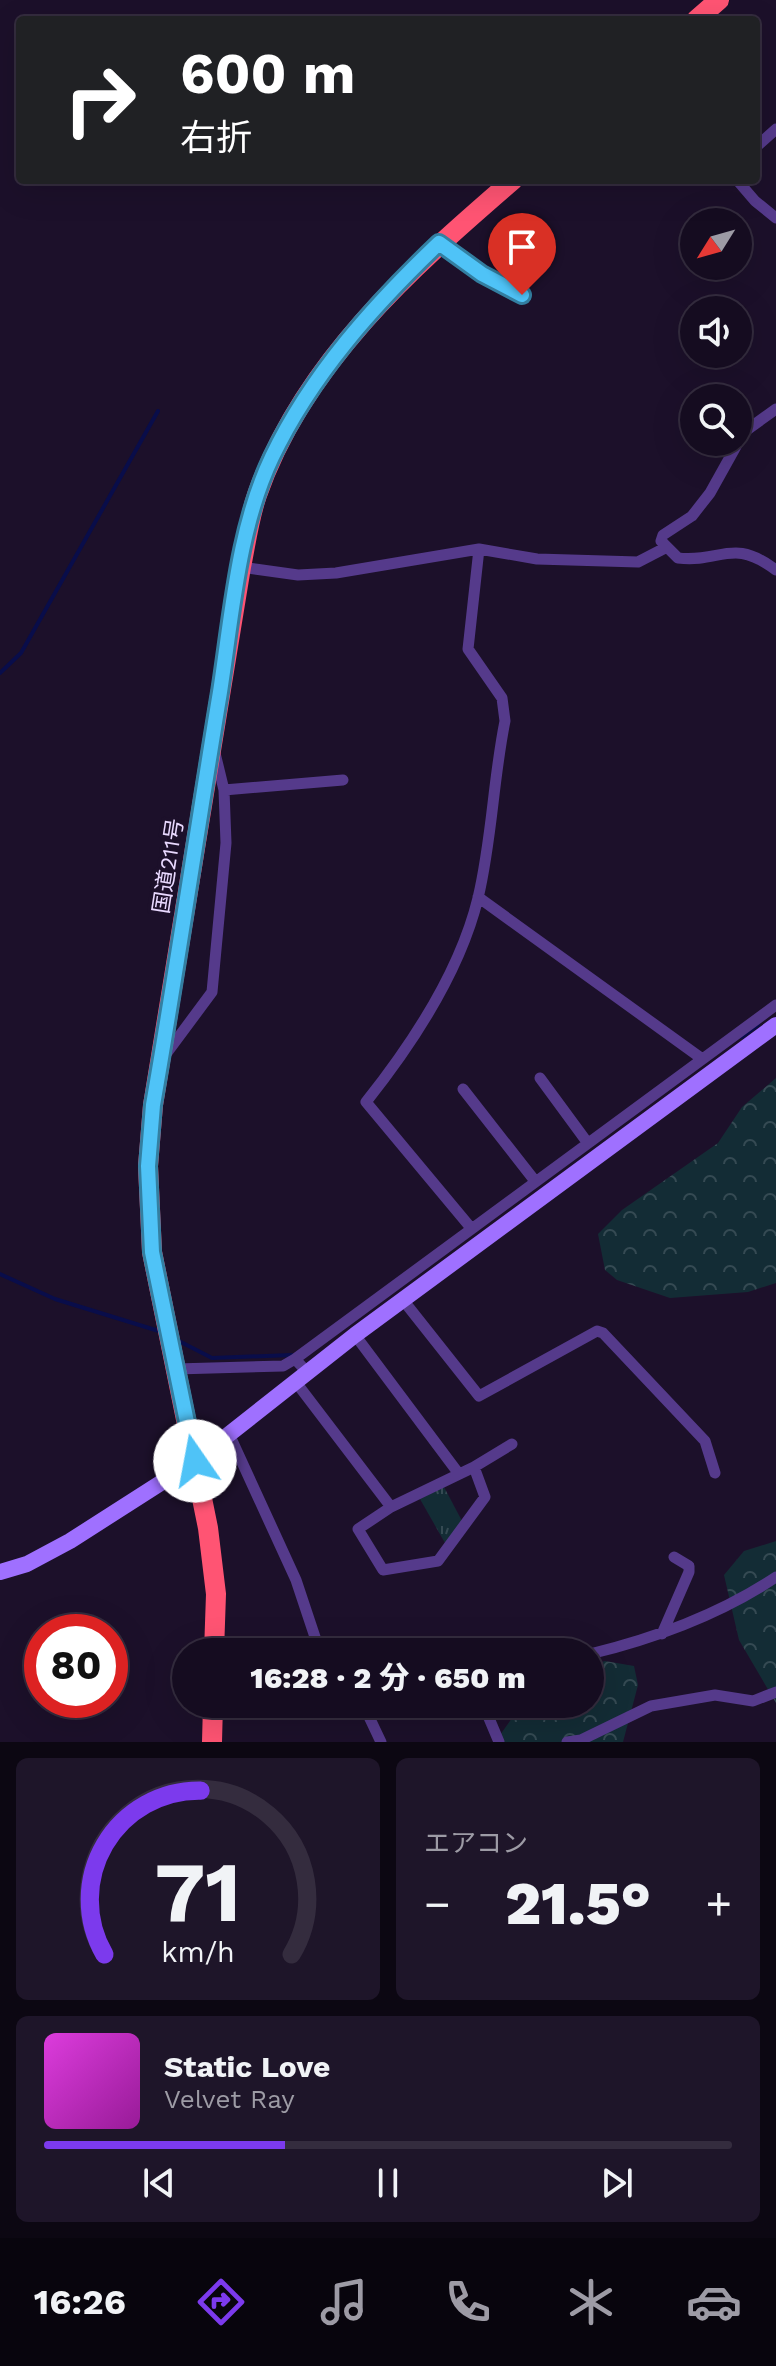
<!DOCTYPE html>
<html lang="ja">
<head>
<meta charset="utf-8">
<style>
	:root { --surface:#150c20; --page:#1e1529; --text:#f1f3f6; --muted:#9d9ba5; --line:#342c3e; --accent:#7c3aed }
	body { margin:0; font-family:"Work Sans","Noto Sans JP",sans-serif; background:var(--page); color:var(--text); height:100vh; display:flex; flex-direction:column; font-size:30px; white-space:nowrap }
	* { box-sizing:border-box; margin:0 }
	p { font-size:26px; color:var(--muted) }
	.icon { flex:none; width:44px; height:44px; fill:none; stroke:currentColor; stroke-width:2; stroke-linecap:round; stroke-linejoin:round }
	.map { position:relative; height:1742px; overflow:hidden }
	.sheet { display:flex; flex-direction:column; gap:16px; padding:16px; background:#0c0712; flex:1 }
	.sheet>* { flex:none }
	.guide { position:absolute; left:16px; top:16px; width:744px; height:168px; border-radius:8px; box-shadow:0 8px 32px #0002,0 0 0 2px var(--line); background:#202124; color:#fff; overflow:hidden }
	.needle { width:52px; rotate:233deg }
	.controls { position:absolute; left:680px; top:208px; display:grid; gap:16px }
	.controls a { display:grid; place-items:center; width:72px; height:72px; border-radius:50%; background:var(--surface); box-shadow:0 8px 32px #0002,0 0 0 2px var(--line); font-size:40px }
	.speed { position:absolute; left:24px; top:1614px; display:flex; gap:16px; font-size:40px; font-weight:700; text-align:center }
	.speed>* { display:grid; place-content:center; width:104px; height:104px; border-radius:50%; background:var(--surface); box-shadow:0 8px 32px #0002,0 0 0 2px var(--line); line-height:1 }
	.speed .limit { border:12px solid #d22; background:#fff; color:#111 }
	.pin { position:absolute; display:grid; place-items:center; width:68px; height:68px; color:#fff; margin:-82px -34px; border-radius:50% 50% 50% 0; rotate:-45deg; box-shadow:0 0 8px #0007 }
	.pin .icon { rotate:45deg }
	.me { position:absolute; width:88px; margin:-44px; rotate:348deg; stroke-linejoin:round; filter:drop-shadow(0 0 6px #0008) }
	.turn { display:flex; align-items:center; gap:28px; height:168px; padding:0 32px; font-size:36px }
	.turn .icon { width:104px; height:104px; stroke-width:2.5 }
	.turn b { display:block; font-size:56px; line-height:68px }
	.big { font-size:60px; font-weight:800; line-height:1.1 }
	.sheet .tile { flex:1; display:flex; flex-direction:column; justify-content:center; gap:12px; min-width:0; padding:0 28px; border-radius:12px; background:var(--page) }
	.sheet .dial { align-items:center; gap:0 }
	.dial svg { height:208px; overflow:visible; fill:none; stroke:var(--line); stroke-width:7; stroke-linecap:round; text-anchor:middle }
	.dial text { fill:var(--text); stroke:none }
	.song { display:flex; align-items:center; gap:24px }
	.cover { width:96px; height:96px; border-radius:12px; background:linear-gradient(135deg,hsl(300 70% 55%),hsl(300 70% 35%)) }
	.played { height:8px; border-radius:4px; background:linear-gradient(90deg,var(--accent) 35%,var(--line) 35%) }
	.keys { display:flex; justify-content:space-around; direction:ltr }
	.heat { display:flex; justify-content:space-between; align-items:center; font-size:44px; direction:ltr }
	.sheet .tiles { flex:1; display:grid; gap:16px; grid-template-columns:1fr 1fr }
	.tile:last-child { grid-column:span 2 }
	.trip { position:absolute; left:172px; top:1638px; width:432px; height:80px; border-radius:40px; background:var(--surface); box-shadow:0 8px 32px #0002,0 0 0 2px var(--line); font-weight:800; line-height:80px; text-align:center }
	.tab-bar { display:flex; height:128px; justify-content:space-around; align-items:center; background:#08050d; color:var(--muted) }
	.tab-bar .icon { width:56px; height:56px }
	.tab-bar .current { color:var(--accent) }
	.tab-bar b { font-size:36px; color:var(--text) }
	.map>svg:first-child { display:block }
	.forest { fill:url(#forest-crowns) }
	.park { fill:url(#park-tufts) }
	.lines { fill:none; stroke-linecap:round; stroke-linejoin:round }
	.stream { stroke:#090d4a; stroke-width:4 }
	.street { stroke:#553a8b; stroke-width:11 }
	.secondary { stroke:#9f70ff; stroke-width:16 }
	.highway { stroke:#ff5473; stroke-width:20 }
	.route-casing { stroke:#337fa1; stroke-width:20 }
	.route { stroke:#4fc3f7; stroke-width:14 }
	.labels { text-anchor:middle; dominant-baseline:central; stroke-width:8; stroke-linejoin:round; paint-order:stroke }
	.street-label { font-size:22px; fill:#e9d9ff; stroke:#1c102a }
</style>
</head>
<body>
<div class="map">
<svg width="776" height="1742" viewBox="0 0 776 1742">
	<defs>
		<pattern id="forest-crowns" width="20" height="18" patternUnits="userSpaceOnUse" patternTransform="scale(2)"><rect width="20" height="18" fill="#132c35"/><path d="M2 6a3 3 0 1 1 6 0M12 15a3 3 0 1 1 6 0" fill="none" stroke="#354a53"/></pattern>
		<pattern id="park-tufts" width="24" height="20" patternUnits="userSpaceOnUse" patternTransform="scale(2)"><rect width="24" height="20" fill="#132c35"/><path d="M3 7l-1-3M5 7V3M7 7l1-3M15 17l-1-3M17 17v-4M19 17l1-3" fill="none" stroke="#354a53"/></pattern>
	</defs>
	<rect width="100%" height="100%" fill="#1c102a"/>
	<!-- forest -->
	<path class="forest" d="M776 1078V1283L748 1292 670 1298 617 1280 605 1270 598 1234 622 1210 718 1143 742 1107Z
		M776 1541V1703L739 1640 724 1575 744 1551Z
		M605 1661 634 1666 638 1685 623 1742H495L522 1704H590V1666Z"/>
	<!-- park -->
	<path class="park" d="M444 1487 462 1521 445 1543 420 1499Z"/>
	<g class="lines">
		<!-- stream -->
		<path class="stream" d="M0 673 21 653 158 411
			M742 1037 758 1025
			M0 1274 55 1299 162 1332
			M177 1340 212 1358 292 1355"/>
		<!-- street -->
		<path class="street" d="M756 147 776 129
			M737 180 755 201 776 218
			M439 243 482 274 522 295
			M776 409 744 432 710 493 692 516 663 535 661 541 678 558C722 563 732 537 776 570
			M241 567 298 575 336 573 479 549 537 559 638 562 665 548
			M224 790 343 780
			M478 897 701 1058
			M166 1054 212 992 226 843 224 790 214 749
			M540 1078 587 1142
			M463 1089 535 1181
			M471 1228 366 1102C413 1043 460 972 478 898 492 840 493 780 505 721L502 698 468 649 479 549
			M403 1300 479 1396 597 1331 603 1333 705 1441 715 1473
			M355 1335 459 1474
			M176 1369 283 1366 295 1359
			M307 1372 295 1359 776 1005
			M295 1381 391 1507 358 1529 383 1570 438 1561 485 1497 474 1467 512 1444
			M230 1436 296 1580 320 1652
			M391 1507 474 1467
			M662 1634 689 1572V1566L674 1557
			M590 1654C656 1638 719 1615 776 1577
			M363 1704 381 1742
			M483 1704 499 1742
			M567 1742 581 1740 651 1706 715 1695 753 1701 776 1692"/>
		<!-- secondary -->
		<path class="secondary" d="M0 1572 27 1564 70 1541 195 1461 355 1335 776 1025"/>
		<!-- highway -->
		<path class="highway" d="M696 20 719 0
			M214 1652 216 1594 208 1528 152 1252 148 1166 153 1105 241 567C246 543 249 518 257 495 303 363 410 269 513 180
			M212 1742 213 1704"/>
	</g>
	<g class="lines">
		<!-- route casing -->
		<g class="route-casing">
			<path id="route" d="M195 1461 152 1252 148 1166 153 1105C177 968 197 830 220 692 232 615 238 528 272 457 312 374 373 306 439 243L482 274 522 295"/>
		</g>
		<!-- route -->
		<use href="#route" class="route"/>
	</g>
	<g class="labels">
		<!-- street labels -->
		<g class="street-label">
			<text transform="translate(168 866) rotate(-81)">国道211号</text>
		</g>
	</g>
</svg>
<div class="controls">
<a><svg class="needle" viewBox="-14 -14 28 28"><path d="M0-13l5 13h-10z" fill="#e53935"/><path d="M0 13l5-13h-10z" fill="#9d9ba5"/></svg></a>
<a><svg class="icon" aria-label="sound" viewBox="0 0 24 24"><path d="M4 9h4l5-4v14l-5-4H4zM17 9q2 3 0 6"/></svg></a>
<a><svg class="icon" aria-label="search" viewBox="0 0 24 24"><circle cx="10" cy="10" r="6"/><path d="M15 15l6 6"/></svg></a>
</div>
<div class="speed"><div class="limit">80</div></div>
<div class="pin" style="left:522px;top:295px;background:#d93025"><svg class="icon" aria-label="arrive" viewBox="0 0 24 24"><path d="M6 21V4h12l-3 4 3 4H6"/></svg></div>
<svg class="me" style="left:195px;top:1461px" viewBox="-20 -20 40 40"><circle r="19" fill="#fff"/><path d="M0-13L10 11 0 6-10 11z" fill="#4fc3f7"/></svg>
<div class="trip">16:28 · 2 分 · 650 m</div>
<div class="guide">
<div class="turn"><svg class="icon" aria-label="right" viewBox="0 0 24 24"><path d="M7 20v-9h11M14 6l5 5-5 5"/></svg><div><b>600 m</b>右折</div></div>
</div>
</div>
<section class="sheet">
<div class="tiles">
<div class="tile dial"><svg viewBox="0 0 100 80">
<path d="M14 69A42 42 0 1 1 86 69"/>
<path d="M14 69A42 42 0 0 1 51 6" stroke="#7c3aed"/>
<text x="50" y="56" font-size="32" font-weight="700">71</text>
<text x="50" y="72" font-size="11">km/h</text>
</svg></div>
<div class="tile"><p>エアコン</p>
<div class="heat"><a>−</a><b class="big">21.5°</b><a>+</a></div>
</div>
<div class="tile">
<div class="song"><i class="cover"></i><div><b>Static Love</b><p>Velvet Ray</p></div></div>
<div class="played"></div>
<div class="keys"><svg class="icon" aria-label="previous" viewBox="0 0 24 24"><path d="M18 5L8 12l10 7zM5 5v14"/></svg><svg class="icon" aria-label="pause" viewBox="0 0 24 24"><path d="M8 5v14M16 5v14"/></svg><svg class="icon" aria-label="next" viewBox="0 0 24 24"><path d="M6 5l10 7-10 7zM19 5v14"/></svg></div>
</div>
</div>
</section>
<nav class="tab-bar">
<b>16:26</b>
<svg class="icon current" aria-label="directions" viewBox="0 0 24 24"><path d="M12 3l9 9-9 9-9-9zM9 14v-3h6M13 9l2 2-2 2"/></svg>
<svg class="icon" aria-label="music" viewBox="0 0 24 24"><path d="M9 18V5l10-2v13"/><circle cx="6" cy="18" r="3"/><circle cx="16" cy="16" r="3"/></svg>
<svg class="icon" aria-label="phone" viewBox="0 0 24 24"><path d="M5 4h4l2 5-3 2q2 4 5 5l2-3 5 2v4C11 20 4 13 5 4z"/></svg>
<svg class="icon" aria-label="climate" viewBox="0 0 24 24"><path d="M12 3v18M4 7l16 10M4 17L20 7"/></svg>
<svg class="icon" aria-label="car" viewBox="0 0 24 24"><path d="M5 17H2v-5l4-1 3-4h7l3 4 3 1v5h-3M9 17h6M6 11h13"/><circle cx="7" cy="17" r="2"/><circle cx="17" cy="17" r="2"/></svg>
</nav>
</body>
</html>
